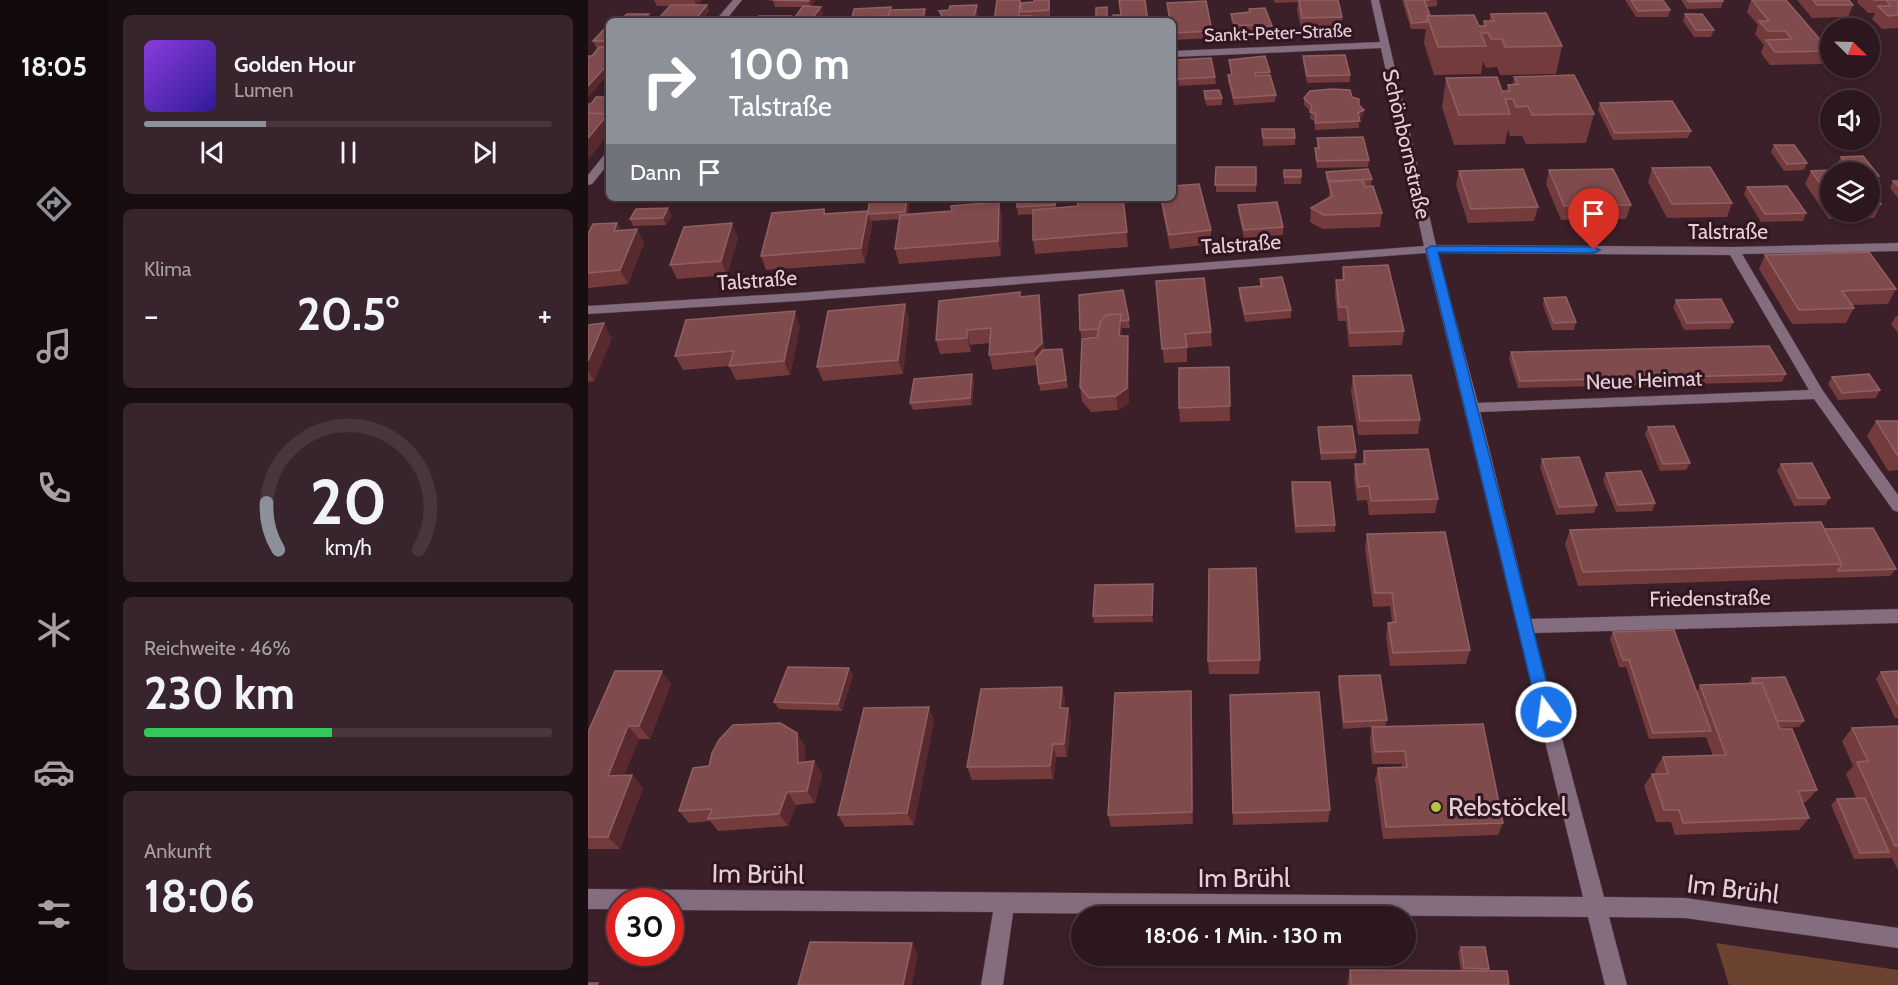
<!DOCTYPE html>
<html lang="de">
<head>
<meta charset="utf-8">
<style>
	:root { --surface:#2c171f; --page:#38242c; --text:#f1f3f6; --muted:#a69fa4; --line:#48363d; --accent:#8c9099 }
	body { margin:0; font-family:Cabin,sans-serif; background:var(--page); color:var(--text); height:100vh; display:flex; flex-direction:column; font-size:22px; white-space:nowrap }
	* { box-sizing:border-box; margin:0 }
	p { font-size:20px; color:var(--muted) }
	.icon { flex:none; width:33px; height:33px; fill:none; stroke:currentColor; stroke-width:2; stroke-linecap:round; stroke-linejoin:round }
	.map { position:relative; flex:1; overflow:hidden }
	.drawer { display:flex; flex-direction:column; gap:15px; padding:15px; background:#180d11; width:480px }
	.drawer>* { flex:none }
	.top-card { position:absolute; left:18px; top:18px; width:570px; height:183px; border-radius:9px; box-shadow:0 3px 9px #0003,0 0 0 2px var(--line); background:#8c9099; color:#fff; overflow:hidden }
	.needle { width:39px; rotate:113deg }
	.fabs { position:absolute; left:1232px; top:18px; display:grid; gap:12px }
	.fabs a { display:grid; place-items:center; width:60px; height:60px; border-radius:50%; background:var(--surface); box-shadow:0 3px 9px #0003,0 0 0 2px var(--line); font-size:30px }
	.speed { position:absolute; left:18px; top:888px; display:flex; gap:12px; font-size:30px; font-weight:700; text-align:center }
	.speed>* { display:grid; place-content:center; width:78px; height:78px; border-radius:50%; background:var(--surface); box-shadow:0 3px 9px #0003,0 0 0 2px var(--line); line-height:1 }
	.speed .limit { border:9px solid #d22; background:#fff; color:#111 }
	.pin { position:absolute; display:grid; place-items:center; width:51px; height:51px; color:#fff; margin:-62px -26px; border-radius:50% 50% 50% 0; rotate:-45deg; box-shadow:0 0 6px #0007 }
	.pin .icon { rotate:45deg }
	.me { position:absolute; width:66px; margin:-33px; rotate:346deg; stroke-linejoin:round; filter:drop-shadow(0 0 4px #0008) }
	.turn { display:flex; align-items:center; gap:21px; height:126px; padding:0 24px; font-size:27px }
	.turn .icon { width:78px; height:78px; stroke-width:2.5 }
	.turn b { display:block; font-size:42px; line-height:51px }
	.then { display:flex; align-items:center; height:57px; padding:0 24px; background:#0003; gap:12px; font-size:22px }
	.big { font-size:45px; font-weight:800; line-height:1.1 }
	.drawer .card { flex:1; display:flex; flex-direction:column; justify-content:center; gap:9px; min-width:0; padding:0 21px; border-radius:9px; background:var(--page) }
	.drawer .dial { align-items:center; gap:0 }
	.dial svg { height:156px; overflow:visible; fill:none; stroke:var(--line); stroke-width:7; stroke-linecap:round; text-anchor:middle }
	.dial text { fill:var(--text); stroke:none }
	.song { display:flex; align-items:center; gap:18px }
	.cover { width:72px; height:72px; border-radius:9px; background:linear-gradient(135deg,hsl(270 70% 55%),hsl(250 70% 35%)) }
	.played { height:6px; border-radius:3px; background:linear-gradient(90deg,var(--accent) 30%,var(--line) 30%) }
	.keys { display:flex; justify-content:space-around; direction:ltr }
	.heat { display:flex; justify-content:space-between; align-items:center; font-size:33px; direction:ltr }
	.charge { height:9px; border-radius:4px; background:linear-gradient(90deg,#34c759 46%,var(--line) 0) }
	.trip { position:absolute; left:483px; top:906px; width:345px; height:60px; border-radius:30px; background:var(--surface); box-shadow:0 3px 9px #0003,0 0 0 2px var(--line); font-weight:800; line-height:60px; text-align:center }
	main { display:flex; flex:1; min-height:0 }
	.dock { display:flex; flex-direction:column; width:108px; justify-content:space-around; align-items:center; background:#12090c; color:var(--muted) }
	.dock .icon { width:42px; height:42px }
	.dock .current { color:var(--accent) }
	.dock b { font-size:27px; color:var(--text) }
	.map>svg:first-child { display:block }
	.green { fill:#6c4230 }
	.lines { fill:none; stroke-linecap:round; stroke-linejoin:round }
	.minor-casing { stroke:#563b45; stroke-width:1 }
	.minor { fill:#836d7e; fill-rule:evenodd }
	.wall { fill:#743b3d }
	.shaded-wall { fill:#58292e }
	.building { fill:#804b4d; stroke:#906062; stroke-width:1.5 }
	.route { fill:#1a73e8; stroke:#114b97; stroke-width:1.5 }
	.poi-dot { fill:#b4c24a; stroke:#311520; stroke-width:2 }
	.labels { text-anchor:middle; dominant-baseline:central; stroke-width:6; stroke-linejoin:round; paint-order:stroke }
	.far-street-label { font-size:18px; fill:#e4d0d6; stroke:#311520 }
	.street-label { font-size:21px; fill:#e4d0d6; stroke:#311520 }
	.near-poi-label { font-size:26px; fill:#e4d0d6; stroke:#311520; text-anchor:start }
	.near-street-label { font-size:26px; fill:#e4d0d6; stroke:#311520 }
</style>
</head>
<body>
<main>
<nav class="dock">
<b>18:05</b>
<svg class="icon current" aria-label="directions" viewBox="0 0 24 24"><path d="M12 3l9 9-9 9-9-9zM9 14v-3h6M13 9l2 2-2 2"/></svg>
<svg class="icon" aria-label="music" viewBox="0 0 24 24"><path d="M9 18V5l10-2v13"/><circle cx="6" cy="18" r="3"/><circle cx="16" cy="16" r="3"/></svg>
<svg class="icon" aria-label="phone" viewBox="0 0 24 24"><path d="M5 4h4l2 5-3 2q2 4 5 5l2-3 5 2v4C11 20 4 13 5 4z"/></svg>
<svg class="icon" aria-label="climate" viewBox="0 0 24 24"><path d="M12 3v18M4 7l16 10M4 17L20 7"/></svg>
<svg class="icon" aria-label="car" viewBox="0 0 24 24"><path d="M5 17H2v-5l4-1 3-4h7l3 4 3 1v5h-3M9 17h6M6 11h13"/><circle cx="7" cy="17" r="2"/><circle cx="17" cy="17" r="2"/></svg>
<svg class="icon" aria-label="filters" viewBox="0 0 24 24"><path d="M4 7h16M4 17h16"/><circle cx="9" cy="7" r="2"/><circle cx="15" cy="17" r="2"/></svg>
</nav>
<section class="drawer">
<div class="card">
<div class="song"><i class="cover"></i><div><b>Golden Hour</b><p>Lumen</p></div></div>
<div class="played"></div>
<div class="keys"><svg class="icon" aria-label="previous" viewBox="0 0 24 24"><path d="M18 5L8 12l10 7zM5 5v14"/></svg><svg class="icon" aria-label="pause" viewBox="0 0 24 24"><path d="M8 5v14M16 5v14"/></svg><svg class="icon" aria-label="next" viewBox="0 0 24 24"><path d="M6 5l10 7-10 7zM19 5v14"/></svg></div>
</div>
<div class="card"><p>Klima</p>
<div class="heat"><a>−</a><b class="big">20.5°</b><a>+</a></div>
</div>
<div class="card dial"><svg viewBox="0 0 100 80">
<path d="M14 69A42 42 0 1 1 86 69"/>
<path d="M14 69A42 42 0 0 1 8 45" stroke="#8c9099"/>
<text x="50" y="56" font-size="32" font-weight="700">20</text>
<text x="50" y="72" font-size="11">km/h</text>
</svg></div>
<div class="card"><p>Reichweite · 46%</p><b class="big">230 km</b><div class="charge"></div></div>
<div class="card"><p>Ankunft</p><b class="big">18:06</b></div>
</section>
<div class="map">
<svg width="1310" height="985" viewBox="0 0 1310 985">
	<rect width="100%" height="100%" fill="#3b1f29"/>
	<!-- green -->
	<path class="green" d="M1128 943 1310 970V985H1141Z"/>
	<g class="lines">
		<!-- minor casing -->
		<g class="minor-casing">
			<path id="minor" d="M145 0H154L137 21H127Z
				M783 0H791L848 245 1146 247 1310 243V251L1154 254 1235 391 1310 495V512L1305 510 1226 399 892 412 943 619 1310 609V623L946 633 1016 897 1097 898 1310 928V948L1097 918 1021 917 1039 985H1017L1000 917 425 913 415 985H393L405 912 82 910V902H32V909H0V889L995 897 838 253 210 301 0 314V306L210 293 836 246 793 48 585 57V51L792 42ZM850 253 1142 255 1221 390 890 403Z
				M21 153V163L4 184 0 185V175L17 154Z"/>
		</g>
		<!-- minor -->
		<use href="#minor" class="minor"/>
	</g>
	<!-- wall -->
	<path class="wall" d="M66 0H114L110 5H119L121 11 114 21H70L69 20 81 6H69Z
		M175 0H226L227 1 223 6 235 13 230 21H208L207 17 214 7H187L185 1Z
		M446 0H462V17L406 21 433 4 446 2Z
		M686 0H750L754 17 753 30H713L709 9 710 2 687 3Z
		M814 0H849V6L839 7 842 16 891 26H895L896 21H901L903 14 974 46 968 74 912 75 909 67 898 68 895 61 893 74 846 75 836 43 838 29H823Z
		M1037 0H1075L1082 10 1080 17H1048Z
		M1093 0H1134L1135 1 1133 8 1099 9Z
		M1163 0H1198L1242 51 1236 64 1182 65 1173 53 1176 44H1175L1167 34 1170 25 1159 12Z
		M1209 0H1261L1265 5 1260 17 1224 18Z
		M1270 0H1310V28L1294 29 1284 19 1287 13H1280L1269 2Z
		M579 3 624 31 625 38 585 40V21H581Z
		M303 7 304 10 337 9 339 21H265L264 18Z
		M661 9 684 26V32H647L643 20V14L661 12Z
		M1097 14 1126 30 1123 37H1106L1095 21Z
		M21 24V73L0 97V56H4L11 48 8 47 5 41Z
		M715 56 762 75V82L719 83 715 62Z
		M587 60 627 77 628 84 591 86Z
		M641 60 682 72V75L688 95 687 102 646 105 640 81V75L643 74Z
		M926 77 1006 114 998 143 938 144 934 136H922L920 129 917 144 866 145 854 107 858 78 914 91H919L920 85H925Z
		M616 91 634 98V105L619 106 616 98Z
		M764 97 776 110 775 117 771 119V128L727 130V121L722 119 723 112 716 105V98Z
		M1012 103 1103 131 1100 138 1025 140 1010 110Z
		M674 129 707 138V145L675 146Z
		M729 138 781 160 780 167 729 168 727 155V148H729Z
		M1186 145 1219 163 1216 170 1196 171 1183 152Z
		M1253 157 1291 176 1287 183H1281V172H1256L1249 164Z
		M628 167H668V192H628Z
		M1064 168 1144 203 1139 217 1079 218 1060 182Z
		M696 170 713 177V184H696Z
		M961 170 1043 205 1038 219 973 220 958 184Z
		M871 171 950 207 946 221 880 223 868 185Z
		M1223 171 1242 172V212H1281V188L1293 204 1286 218 1241 219 1217 184Z
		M738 172 784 179 783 186 777 187 794 213 792 227 735 229 722 222 723 208 741 198V189L738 179Z
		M1305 181H1310V198L1302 188Z
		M1159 187 1218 213 1215 221 1173 222 1156 194Z
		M282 198H320L321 202 320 215 414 216 413 256 311 264 307 249 312 219 283 221 284 225 277 263 178 270 173 256 236 209 238 214 280 211Z
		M397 198H420L397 200Z
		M468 198V208L490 206 535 198 540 247 447 254 445 240V214L430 215 429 207Z
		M572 198H585L623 230V244L582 249Z
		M650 205 695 227V235L656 238 650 212Z
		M84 216 78 225 45 226 42 219Z
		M49 229 56 243 40 284 0 288V234Z
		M150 237 139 275 89 279 82 265Z
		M1177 255 1308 289 1300 304 1263 305 1266 308 1258 323 1204 324 1171 269Z
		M755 267 816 331 814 345 761 347 758 321H750L747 295 748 280H754Z
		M672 279 703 310V318L657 322 651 295V288L672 286Z
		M568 281 623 332 624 346 599 348V362L576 363Z
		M491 295 541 320 542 328H534V336H540L541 351V403L530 410 503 412 494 401 492 387 509 336 493 338Z
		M433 297 453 310 456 350 474 349 480 388 452 391 449 365 405 370 401 355 402 343 382 345 383 352 352 354 348 340Z
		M956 298 988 322 986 330H964L955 305Z
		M1088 300 1145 322 1142 329 1096 330 1085 307Z
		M317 304 321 319 315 374 235 381 229 367Z
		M1308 316H1310V333L1303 324Z
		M0 325 24 338 6 381 0 382Z
		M212 326 202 375 148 380 141 366 95 370 87 356Z
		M923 352 1198 374 1194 382 930 388 921 359Z
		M641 367 642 421 592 422 591 408Z
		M765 376 832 420 830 434 770 435 763 391Z
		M1244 377 1292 390 1288 398 1250 400 1240 384Z
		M386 381 384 405 325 410 322 403Z
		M1288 421H1310V470L1300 471 1279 436Z
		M730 427 768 452 767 459 733 460 730 434Z
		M1060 427 1102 463 1098 470 1072 471 1057 434Z
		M776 451 850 499 847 513 781 515 779 500 769 501 766 479 767 464H774Z
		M954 459 1009 505 1006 513 968 515 952 467Z
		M1193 464 1242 498 1237 505 1206 506 1189 471Z
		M1018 473 1067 503 1064 511 1028 512 1015 480Z
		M704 482 747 525V532L707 533 703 490Z
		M1236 529 1308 569 1302 576 990 586 977 544 982 530Z
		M779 534 882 650 878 664 802 666 798 636 800 623 804 622 802 606 785 607 777 548Z
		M565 591V622L506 623 505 616Z
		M1025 632 1109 692 1112 685 1160 684 1164 678 1216 721 1211 727 1191 728 1229 790 1218 802H1215L1221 818 1211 830 1087 835 1083 822H1068L1056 786 1064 774H1068L1067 770 1075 757 1125 756 1118 737 1061 739 1038 667H1031L1022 639Z
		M672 660 671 674H621L620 661Z
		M261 668 265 675 254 711 191 709 186 702Z
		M1310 671V718H1307L1288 679 1293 672Z
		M751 676 799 720 797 727 915 823 910 835 795 839 787 780 790 768 814 767V764H784L782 740 784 727 755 729 750 683Z
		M83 684 62 739H51L36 775H44L55 788 32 849H0V732Z
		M474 687 477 700 476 708H480L483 721 479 757H468L465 779 384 780 379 767Z
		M642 695 742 810 740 822 645 825Z
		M604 704 605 824 523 827 520 815Z
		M346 720 326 825 257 827 250 815Z
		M1310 726V870L1304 858 1266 859 1243 805 1249 799 1268 798 1258 774 1265 766 1254 741 1264 728Z
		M217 746V762L226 761 234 774 227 803 208 805 200 826 130 831 122 821 101 823 91 811 121 766Z
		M873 947 901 969 899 971 921 985H759L762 970 873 971 870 952Z"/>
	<!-- shaded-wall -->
	<path class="shaded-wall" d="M106 0H114L109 7Z
		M221 0H226L227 1 222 8 221 1Z
		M432 0 434 12H433V18L431 16Z
		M119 5 121 11 114 21H108L107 20Z
		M389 5 391 18 390 21H385Z
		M233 7 235 13 230 21H227L225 17Z
		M337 9 339 21H334Z
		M61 14 63 21H54Z
		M21 63V73L0 97V86Z
		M776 110 775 117 769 120 770 113Z
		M20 114 21 116V134L0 160V138Z
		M319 198H320L321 202 319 219 317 212Z
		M411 202 414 216 413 256 410 241Z
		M80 208 84 216 78 225 75 218Z
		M280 211 284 225 277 263 273 248Z
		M29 223 37 237 26 231Z
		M144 223 150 237 139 275 133 261Z
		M49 229 56 243 40 284 32 270Z
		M451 295 453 310 456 357 449 365 446 351Z
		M317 304 321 319 315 374 310 360Z
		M207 311 212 326 202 375 196 361Z
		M533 314 534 328 533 351 531 336Z
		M16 323 24 338 6 381 0 371V361Z
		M379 330 382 345 383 352 379 338Z
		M540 336 541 351V403L530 410 528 396Z
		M384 374 386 381 384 405 382 398Z
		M565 584V622L564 615Z
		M261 668 265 675 254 711 250 704Z
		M74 671 83 684 62 739 51 726Z
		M474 687 477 700 475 721 472 708Z
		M603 691 604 704 605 824 604 812Z
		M341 707 346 720 326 825 319 813Z
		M480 708 483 721 479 757 476 744Z
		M40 726 51 739 31 788 20 776Z
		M209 733 217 746 218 776 210 763Z
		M465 744 468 757 465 779 462 766Z
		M226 761 234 774 227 803 219 791Z
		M44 775 55 788 32 849 20 837Z
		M199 792 208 805 200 826 191 814Z
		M324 943 330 953 324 985H315Z"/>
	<!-- building -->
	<path class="building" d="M185 0H221V1Z
		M409 0H432L431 16H444V21H406Z
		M446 0H461V10L433 12V3L446 2Z
		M531 0H557L560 21H526L525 15H533Z
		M711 0H750L754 17 714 18Z
		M817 0H842H836L842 15 839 16V22L824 23Z
		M1043 0H1075L1082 10 1050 11Z
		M1099 0H1134L1135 1 1101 2Z
		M1164 0H1198L1242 51 1187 52 1178 40 1204 39 1197 31H1180L1171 21H1181Z
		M1225 0H1261L1265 5H1229Z
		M1285 0H1310V15L1300 16 1290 6H1303L1298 0Z
		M618 1 624 31 585 33V21H582L579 3Z
		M83 5H119L107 20H69Z
		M389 5 385 21H353L354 16 351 11 361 10 362 6Z
		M215 6 233 7 225 17H207Z
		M303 7 300 16 264 18 266 9Z
		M519 7V21H470V19L508 18V8Z
		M677 8 684 26 647 25 643 14 662 12 661 9Z
		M337 9 334 21H299L302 10Z
		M958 13 974 46 917 47 914 39H903L900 33H893L898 46 850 47 839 16 886 15 891 26H898L896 21H906L903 14Z
		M39 14H61L54 21H24L32 20Z
		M1097 14H1114L1126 30H1108Z
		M171 16H203L200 21H168Z
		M21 24V41H5Z
		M11 47H21V63L0 86V56H4Z
		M757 55 762 75 719 76 715 56Z
		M677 56 682 72 667 73 668 76 682 75 688 95 646 98 640 75 644 74 641 60Z
		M623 58 627 77 590 79 587 60Z
		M986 75 1006 114 944 115 940 106 928 107 925 99H917L922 114 871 115 858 78 909 77 914 91H922L920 85 930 84 926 77Z
		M743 89 762 90 764 97 771 99V105L776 110 770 113 772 121 727 123 728 114 722 112 724 106 716 98 722 91Z
		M631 90 634 98 618 99 616 91Z
		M8 97H21V116L20 114 0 113V104H3Z
		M1084 101 1103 131 1027 133 1012 103Z
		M0 113 20 114 0 138Z
		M674 129H706L707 138H675Z
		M775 137 781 160 729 161 727 148H731L729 138Z
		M1186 145H1206L1219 163 1199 164Z
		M1275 156 1291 176H1281V172H1264L1253 157Z
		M628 167H668V185H627Z
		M1122 167 1144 203 1084 204 1064 168Z
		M780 169 784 179 741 182 738 172Z
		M935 169 950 207 883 209 871 171Z
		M1025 169 1043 205 976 206 961 170Z
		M696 170H713V177H696Z
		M1245 170 1247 172H1242V197L1223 171Z
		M775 180 777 187 785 186 794 213 736 215 723 208 744 196 741 181Z
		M1305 181H1310V186Z
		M611 184 623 230 581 235 573 198H585V186Z
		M1199 186 1218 213 1177 214 1159 187Z
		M1281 188 1293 204H1281Z
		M282 198H319L317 212 280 214V211Z
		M429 198H467V205L429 207Z
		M489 198H535L539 232 445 240V210L490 206Z
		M411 202 410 241 307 249 312 215 364 211 363 206Z
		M689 202 695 227 656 230 650 205Z
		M80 208 75 218 42 219 48 209Z
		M236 209V214L280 211 273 248 173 256 184 213Z
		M29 223 26 231 49 229 32 270 0 273V234L5 224Z
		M144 223 133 261 82 265 96 227Z
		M1281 252 1308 289 1254 291 1266 308 1211 310 1177 255Z
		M800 265 816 331 762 333 759 307H751L748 280H756L755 267Z
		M694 277 703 310 657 314 651 288 674 286 672 279Z
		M616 278 623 332 597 334 599 347 574 349 568 281Z
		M535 290 541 320 533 321V314L518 315 512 322 511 329 492 330 491 295Z
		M432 292V297L451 295 454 343 446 351 401 355 403 328 379 330V338L348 340 351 301Z
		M978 297 988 322 966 323 956 298Z
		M1133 299 1145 322 1099 323 1088 300Z
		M317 304 310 360 229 367 240 311Z
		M207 311 196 361 141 366 146 351 87 356 98 320Z
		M533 314 531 336H540L539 388 528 396 501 398 492 387 494 339 509 337 512 322 518 315Z
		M16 323 0 361V325Z
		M1181 346 1198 374 932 381 923 352Z
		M474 349 478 380 451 384 448 358 455 350Z
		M641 367 642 406 591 408V368Z
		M384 374 382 398 322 403 326 379Z
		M1281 374 1292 390 1254 393 1244 377Z
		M823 375 832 420 772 421 765 376Z
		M1288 421H1310V456Z
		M764 426 768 452 733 453 730 427Z
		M1086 426 1102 463 1075 464 1060 427Z
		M840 449 850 499 783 501 781 486 770 487 767 464H777L776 451Z
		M991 457 1009 505 971 507 954 459Z
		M1224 463 1242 498H1210L1193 464Z
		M1053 471 1067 503 1030 505 1018 473Z
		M704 482H742L747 525 708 526Z
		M1233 522 1254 564 995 572 982 530Z
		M1285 528 1308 569 1250 571 1254 564 1236 529Z
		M857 532 882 650 805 653 800 623 808 622 804 593H787L779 534Z
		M668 568 672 660 620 661 621 569Z
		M565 584 564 615 505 616 507 585Z
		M1086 630 1123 731 1065 733 1041 660H1035L1025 632Z
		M200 667 261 668 250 704 186 702Z
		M27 671H74L51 726H40L20 776 44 775 20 837H0V732Z
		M1310 671V705L1293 672Z
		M792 675 799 720 756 722 751 676Z
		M1197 677 1216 721H1189L1174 683 1166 684 1164 678Z
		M1174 683 1192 729H1204L1229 790 1210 791 1221 818 1095 823 1091 810H1076L1064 774H1080L1075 757 1138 755 1112 685Z
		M474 687 472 708H480L476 744H465L462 766 379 767 393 689Z
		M603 691 604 812 520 815 527 693Z
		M731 692 742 810 645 813 642 695Z
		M341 707 319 813 250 815 276 708Z
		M192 723 209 733 210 763 226 761 219 791 199 792 191 814 120 819 124 809 91 811 105 768 121 766 124 753 131 740 145 725Z
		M895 724 915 823 798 827 790 768 819 767 817 751 787 752 784 727Z
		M1310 726V846H1307L1269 762 1280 761 1264 728Z
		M1277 798 1301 852 1272 853 1249 799Z
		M222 942 324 943 315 985H210Z
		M873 947H897L901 969 876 968Z
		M762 970 919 971 921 985H763Z
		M0 983H10L9 985H0Z"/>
	<!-- route -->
	<path class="route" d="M843 246 1006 247 1012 250 1006 253 850 252 966 712 964 717 958 719 952 717 950 712 838 249Z"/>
	<!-- markers -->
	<circle class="poi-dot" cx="848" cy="807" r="6"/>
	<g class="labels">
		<!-- far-street labels -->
		<g class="far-street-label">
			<text transform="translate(690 33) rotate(-2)">Sankt-Peter-Straße</text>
		</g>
		<!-- street labels -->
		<g class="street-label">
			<text transform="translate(819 144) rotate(77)">Schönbornstraße</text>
			<text x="1140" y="231">Talstraße</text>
			<text transform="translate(653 244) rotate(-4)">Talstraße</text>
			<text transform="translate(169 280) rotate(-4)">Talstraße</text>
			<text transform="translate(1056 380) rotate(-2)">Neue Heimat</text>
			<text transform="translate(1122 598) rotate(-1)">Friedenstraße</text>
		</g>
		<!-- near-poi labels -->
		<g class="near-poi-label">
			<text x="860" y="807">Rebstöckel</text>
		</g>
		<!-- near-street labels -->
		<g class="near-street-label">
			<text transform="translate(170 874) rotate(1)">Im Brühl</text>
			<text x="656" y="878">Im Brühl</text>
			<text transform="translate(1145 889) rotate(7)">Im Brühl</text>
		</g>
	</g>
</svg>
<div class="fabs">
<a><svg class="needle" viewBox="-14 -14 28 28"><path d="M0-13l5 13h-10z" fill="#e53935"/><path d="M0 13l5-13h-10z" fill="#a69fa4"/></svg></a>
<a><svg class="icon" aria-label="sound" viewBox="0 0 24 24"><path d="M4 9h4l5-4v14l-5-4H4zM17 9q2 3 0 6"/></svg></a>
<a><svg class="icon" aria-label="layers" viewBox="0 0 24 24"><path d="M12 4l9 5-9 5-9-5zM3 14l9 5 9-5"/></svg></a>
</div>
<div class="speed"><div class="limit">30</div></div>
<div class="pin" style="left:1006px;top:250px;background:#d93025"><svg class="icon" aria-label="arrive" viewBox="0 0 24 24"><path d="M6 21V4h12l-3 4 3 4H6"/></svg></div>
<svg class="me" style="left:958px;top:712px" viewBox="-20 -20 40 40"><circle r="17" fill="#1a73e8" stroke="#fff" stroke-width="3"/><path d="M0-11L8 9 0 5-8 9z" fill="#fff"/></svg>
<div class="trip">18:06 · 1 Min. · 130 m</div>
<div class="top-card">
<div class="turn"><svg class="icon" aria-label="right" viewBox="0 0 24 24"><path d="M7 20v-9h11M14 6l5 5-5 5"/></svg><div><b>100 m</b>Talstraße</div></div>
<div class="then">Dann<svg class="icon" aria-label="arrive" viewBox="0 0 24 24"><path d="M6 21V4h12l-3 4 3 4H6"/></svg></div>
</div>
</div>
</main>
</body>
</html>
